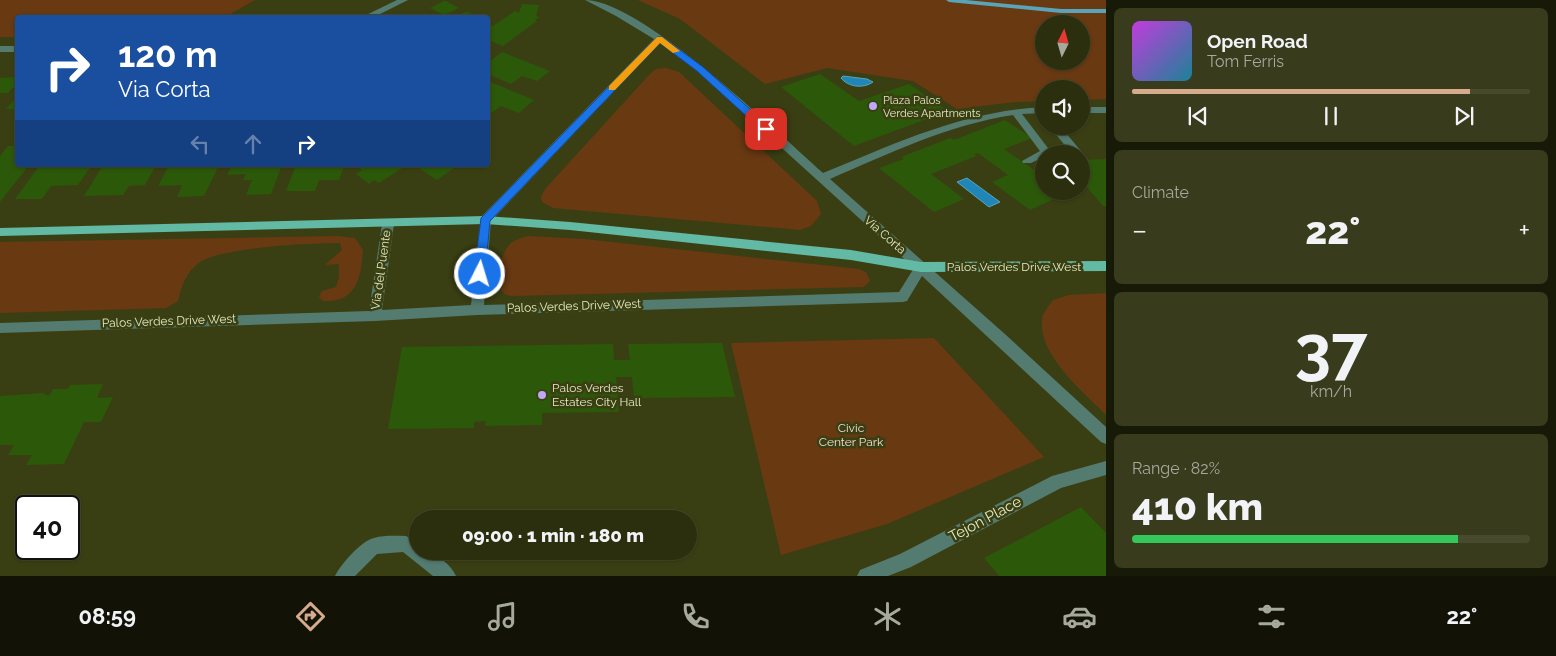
<!DOCTYPE html>
<html lang="en">
<head>
<meta charset="utf-8">
<style>
	:root { --surface:#2c2f0e; --page:#383b1c; --text:#f1f3f6; --muted:#a6a99e; --line:#484a2e; --accent:#d6ab8b }
	body { margin:0; font-family:Raleway,sans-serif; background:var(--page); color:var(--text); height:100vh; display:flex; flex-direction:column; font-size:19px; white-space:nowrap }
	* { box-sizing:border-box; margin:0 }
	p { font-size:16px; color:var(--muted) }
	.icon { flex:none; width:28px; height:28px; fill:none; stroke:currentColor; stroke-width:2; stroke-linecap:round; stroke-linejoin:round }
	.map { position:relative; flex:1; overflow:hidden }
	.drawer { display:flex; flex-direction:column; gap:8px; padding:8px; background:#181a08; width:450px }
	.drawer>* { flex:none }
	.guide { position:absolute; left:15px; top:15px; width:475px; height:152px; border-radius:5px; box-shadow:0 1px 4px #0004,0 0 0 1px var(--line); background:#1a4fa0; color:#fff; overflow:hidden }
	.needle { width:32px; rotate:5deg }
	.fabs { position:absolute; left:1035px; top:15px; display:grid; gap:10px }
	.fabs a { display:grid; place-items:center; width:55px; height:55px; border-radius:50%; background:var(--surface); box-shadow:0 1px 4px #0004,0 0 0 1px var(--line); font-size:25px }
	.speed { position:absolute; left:15px; top:495px; display:flex; gap:10px; font-size:25px; font-weight:700; text-align:center }
	.speed>* { display:grid; place-content:center; width:65px; height:65px; border-radius:50%; background:var(--surface); box-shadow:0 1px 4px #0004,0 0 0 1px var(--line); line-height:1 }
	.speed .limit { border:2px solid #111; border-radius:8px; background:#fff; color:#111 }
	.pin { position:absolute; display:grid; place-items:center; width:42px; height:42px; color:#fff; margin:-21px; border-radius:10px; box-shadow:0 2px 8px #0006 }
	.me { position:absolute; width:55px; margin:-28px; rotate:5deg; stroke-linejoin:round; filter:drop-shadow(0 0 4px #0008) }
	.turn { display:flex; align-items:center; gap:18px; height:105px; padding:0 20px; font-size:22px }
	.turn .icon { width:65px; height:65px; stroke-width:2.5 }
	.turn b { display:block; font-size:35px; line-height:42px }
	.lanes { display:flex; align-items:center; height:48px; padding:0 20px; background:#0003; justify-content:center; gap:25px; direction:ltr }
	.lanes .off { opacity:.35 }
	.big { font-size:38px; font-weight:800; line-height:1.1 }
	.drawer .card { flex:1; display:flex; flex-direction:column; justify-content:center; gap:8px; min-width:0; padding:0 18px; border-radius:8px; background:var(--page) }
	.drawer .dial { align-items:center; gap:0 }
	.dial b { font-size:65px; line-height:1 }
	.song { display:flex; align-items:center; gap:15px }
	.cover { width:60px; height:60px; border-radius:8px; background:linear-gradient(135deg,hsl(290 70% 55%),hsl(190 70% 35%)) }
	.played { height:5px; border-radius:2px; background:linear-gradient(90deg,var(--accent) 85%,var(--line) 85%) }
	.keys { display:flex; justify-content:space-around; direction:ltr }
	.heat { display:flex; justify-content:space-between; align-items:center; font-size:28px; direction:ltr }
	.charge { height:8px; border-radius:4px; background:linear-gradient(90deg,#34c759 82%,var(--line) 0) }
	.trip { position:absolute; left:409px; top:510px; width:288px; height:50px; border-radius:25px; background:var(--surface); box-shadow:0 1px 4px #0004,0 0 0 1px var(--line); font-weight:800; line-height:50px; text-align:center }
	.dock { display:flex; height:80px; justify-content:space-around; align-items:center; background:#121306; color:var(--muted) }
	.dock .icon { width:35px; height:35px }
	.dock .active { color:var(--accent) }
	.dock b { font-size:22px; color:var(--text) }
	main { display:flex; flex:1; min-height:0 }
	.map>svg:first-child { display:block }
	.green { fill:#693912; fill-rule:evenodd }
	.water { fill:#2086b7; stroke:#5aa4ba }
	.lines { fill:none; stroke-linecap:round; stroke-linejoin:round }
	.stream { fill:#5aa4ba; fill-rule:evenodd }
	.building { fill:#2c580a }
	.minor { fill:#537b70; fill-rule:evenodd }
	.major { fill:#62b9a4; fill-rule:evenodd }
	.route { fill:#1a73e8; stroke:#114b97 }
	.slow { fill:#f59e0b }
	.poi-dot { fill:#bda9f5; stroke:#3a3f13; stroke-width:2 }
	.labels { text-anchor:middle; dominant-baseline:central; stroke-width:5; stroke-linejoin:round; paint-order:stroke }
	.far-poi-label { font-size:11px; fill:#e3eac1; stroke:#3a3f13; text-anchor:start }
	.street-label { font-size:12px; fill:#e3eac1; stroke:#3a3f13 }
	.poi-label { font-size:12px; fill:#e3eac1; stroke:#3a3f13; text-anchor:start }
	.park-label { font-size:12px; fill:#f2ded0; stroke:#3a3f13 }
	.near-street-label { font-size:15px; fill:#e3eac1; stroke:#3a3f13 }
</style>
</head>
<body>
<main>
<div class="map">
<svg width="1106" height="576" viewBox="0 0 1106 576">
	<rect width="100%" height="100%" fill="#3a3f13"/>
	<!-- green -->
	<path class="green" d="M0 0H255L225 17 18 18 17 37H0Z
		M638 0H1106V99L1081 100V89H1044V101L1015 102 957 109 913 81 827 68 765 84 680 19ZM1044 24H1081V61H1044Z
		M666 68 679 72 817 201 821 214 811 226 800 230 553 208 542 202 541 197 545 189 650 74 656 69Z
		M337 236 355 238 363 250C361 277 357 303 323 301L319 297 322 291 336 287 339 277V264L325 265 342 250 340 243C311 243 223 247 200 262 186 272 182 285 178 301L166 308 0 313V242Z
		M528 236 584 239 859 269 866 272 870 281 864 287 512 296C508 295 504 295 502 291 495 279 501 253 510 244 514 240 522 238 528 236Z
		M1106 293V415C1084 393 1038 355 1042 320 1042 313 1049 306 1053 300L1069 295Z
		M934 338 1044 457 887 524 781 555 731 343Z"/>
	<!-- water -->
	<path class="water" d="M843 76 867 79 873 82C863 89 848 87 841 78Z
		M967 178 1000 202 989 207 957 182Z"/>
	<g class="lines">
		<!-- stream -->
		<path class="stream" d="M946 0H966L1061 9H1106V13H1061L949 2Z"/>
	</g>
	<!-- building -->
	<path class="building" d="M444 1H446L459 8 444 15 430 8Z
		M522 4 539 5 536 16 539 17 535 21H537L503 46 488 40V24L493 26 515 11 519 13Z
		M465 12H468L479 18H453Z
		M502 52 550 71 537 81 522 76 511 84 488 74V63Z
		M820 74 859 101 909 84 948 111 854 146 781 87Z
		M18 77V82L8 93H0V78Z
		M488 81 534 100 519 113 501 106 490 114 488 113Z
		M18 96V109H6Z
		M1005 120 1032 138 1004 149 1040 174 1044 172V191H1071L1030 210 992 182 1008 175 978 153 974 154 976 156 931 174 964 199 934 212 879 168 904 159 901 157 950 138 954 140Z
		M8 146H18V165H29L0 202V156Z
		M1106 159V206H1103L1081 180V160Z
		M40 165H92L78 185 51 186 42 199H15Z
		M103 165H156L145 185 129 186 123 195 84 196Z
		M169 165H219L204 196 177 197 182 185 158 186Z
		M232 165H282L271 194 246 195 252 180H243L246 174 227 175Z
		M296 165H344L339 180H319L315 191H286Z
		M362 165H407L379 183 374 180 369 184 356 174 362 170 358 167Z
		M414 165H458L437 180Z
		M722 343 735 397 634 398 632 377H616L619 412 542 413V425L485 426 486 421 474 422V428L388 429 402 347 613 344 614 360H630L628 344Z
		M103 384 97 398 113 397 101 422H84L64 464 26 465 32 455H8L14 445H0V396L45 393 44 395H50L53 389H68L70 385Z
		M1081 507 1106 533V576H999L984 558Z"/>
	<g class="lines">
		<!-- minor -->
		<path class="minor" d="M397 0H408L372 18H360Z
			M585 0C641 0 778 133 823 173 897 143 963 111 1044 107V113L1022 114 1051 152 1044 154V157L1031 163H1023L1022 161 1040 151 1013 115C948 125 890 153 830 179L1006 335 1106 427V444L1101 442 922 276 907 301 903 302 477 315 375 321 0 333V323L369 311 382 224 388 220 394 224 382 310 471 305 481 217 654 39 616 16ZM660 43 697 71 914 268 899 292 484 305 491 221Z
			M0 46H18V52H0Z
			M1081 107H1106V113H1081Z
			M1049 126H1060L1081 151 1082 153 1081 154H1072Z
			M1106 461V475L1061 488 911 567 888 576H857L860 570 900 554 1052 476Z
			M406 536 418 542V551C432 551 450 562 456 576H433L403 552 377 554 355 576H335C341 564 361 541 374 538 384 535 396 536 406 536Z"/>
		<!-- major -->
		<path class="major" d="M485 216 570 222 851 250 921 262 1106 261V271L921 272 851 260 570 230 485 224 0 236V228Z"/>
	</g>
	<!-- route -->
	<path class="route" d="M657 37H662L703 67 770 127V131H763L697 71 660 43 490 221 485 274 484 277H476L474 274 481 218Z"/>
	<!-- slow -->
	<path class="slow" d="M657 37H662L680 51 673 53 660 43 615 90H609V86Z"/>
	<!-- markers -->
	<g class="poi-dot">
		<circle cx="873" cy="106" r="5"/>
		<circle cx="542" cy="395" r="5"/>
	</g>
	<g class="labels">
		<!-- far-poi labels -->
		<g class="far-poi-label">
			<text x="883" y="100">Plaza Palos<tspan x="883" dy="13">Verdes Apartments</tspan></text>
		</g>
		<!-- street labels -->
		<g class="street-label">
			<text transform="translate(885 235) rotate(41)">Via Corta</text>
			<text x="1014" y="267">Palos Verdes Drive West</text>
			<text transform="translate(381 270) rotate(-82)">Via del Puente</text>
			<text transform="translate(574 306) rotate(-2)">Palos Verdes Drive West</text>
			<text transform="translate(169 321) rotate(-2)">Palos Verdes Drive West</text>
		</g>
		<!-- poi labels -->
		<g class="poi-label">
			<text x="552" y="388">Palos Verdes<tspan x="552" dy="14">Estates City Hall</tspan></text>
		</g>
		<!-- park labels -->
		<g class="park-label">
			<text x="851" y="428">Civic<tspan x="851" dy="14">Center Park</tspan></text>
		</g>
		<!-- near-street labels -->
		<g class="near-street-label">
			<text transform="translate(985 519) rotate(-28)">Tejon Place</text>
		</g>
	</g>
</svg>
<div class="fabs">
<a><svg class="needle" viewBox="-14 -14 28 28"><path d="M0-13l5 13h-10z" fill="#e53935"/><path d="M0 13l5-13h-10z" fill="#a6a99e"/></svg></a>
<a><svg class="icon" aria-label="sound" viewBox="0 0 24 24"><path d="M4 9h4l5-4v14l-5-4H4zM17 9q2 3 0 6"/></svg></a>
<a><svg class="icon" aria-label="search" viewBox="0 0 24 24"><circle cx="10" cy="10" r="6"/><path d="M15 15l6 6"/></svg></a>
</div>
<div class="speed"><div class="limit">40</div></div>
<div class="pin" style="left:766px;top:129px;background:#d93025"><svg class="icon" aria-label="arrive" viewBox="0 0 24 24"><path d="M6 21V4h12l-3 4 3 4H6"/></svg></div>
<svg class="me" style="left:480px;top:274px" viewBox="-20 -20 40 40"><circle r="17" fill="#1a73e8" stroke="#fff" stroke-width="3"/><path d="M0-11L8 9 0 5-8 9z" fill="#fff"/></svg>
<div class="trip">09:00 · 1 min · 180 m</div>
<div class="guide">
<div class="turn"><svg class="icon" aria-label="right" viewBox="0 0 24 24"><path d="M7 20v-9h11M14 6l5 5-5 5"/></svg><div><b>120 m</b>Via Corta</div></div>
<div class="lanes"><svg class="icon off" aria-label="left" viewBox="0 0 24 24"><path d="M17 20v-9H6M10 6l-5 5 5 5"/></svg><svg class="icon off" aria-label="ahead" viewBox="0 0 24 24"><path d="M12 20V5M6 11l6-6 6 6"/></svg><svg class="icon" aria-label="right" viewBox="0 0 24 24"><path d="M7 20v-9h11M14 6l5 5-5 5"/></svg></div>
</div>
</div>
<section class="drawer">
<div class="card">
<div class="song"><i class="cover"></i><div><b>Open Road</b><p>Tom Ferris</p></div></div>
<div class="played"></div>
<div class="keys"><svg class="icon" aria-label="previous" viewBox="0 0 24 24"><path d="M18 5L8 12l10 7zM5 5v14"/></svg><svg class="icon" aria-label="pause" viewBox="0 0 24 24"><path d="M8 5v14M16 5v14"/></svg><svg class="icon" aria-label="next" viewBox="0 0 24 24"><path d="M6 5l10 7-10 7zM19 5v14"/></svg></div>
</div>
<div class="card"><p>Climate</p>
<div class="heat"><a>−</a><b class="big">22°</b><a>+</a></div>
</div>
<div class="card dial"><b>37</b><p>km/h</p></div>
<div class="card"><p>Range · 82%</p><b class="big">410 km</b><div class="charge"></div></div>
</section>
</main>
<nav class="dock">
<b>08:59</b>
<svg class="icon active" aria-label="directions" viewBox="0 0 24 24"><path d="M12 3l9 9-9 9-9-9zM9 14v-3h6M13 9l2 2-2 2"/></svg>
<svg class="icon" aria-label="music" viewBox="0 0 24 24"><path d="M9 18V5l10-2v13"/><circle cx="6" cy="18" r="3"/><circle cx="16" cy="16" r="3"/></svg>
<svg class="icon" aria-label="phone" viewBox="0 0 24 24"><path d="M5 4h4l2 5-3 2q2 4 5 5l2-3 5 2v4C11 20 4 13 5 4z"/></svg>
<svg class="icon" aria-label="climate" viewBox="0 0 24 24"><path d="M12 3v18M4 7l16 10M4 17L20 7"/></svg>
<svg class="icon" aria-label="car" viewBox="0 0 24 24"><path d="M5 17H2v-5l4-1 3-4h7l3 4 3 1v5h-3M9 17h6M6 11h13"/><circle cx="7" cy="17" r="2"/><circle cx="17" cy="17" r="2"/></svg>
<svg class="icon" aria-label="filters" viewBox="0 0 24 24"><path d="M4 7h16M4 17h16"/><circle cx="9" cy="7" r="2"/><circle cx="15" cy="17" r="2"/></svg>
<b>22°</b>
</nav>
</body>
</html>
